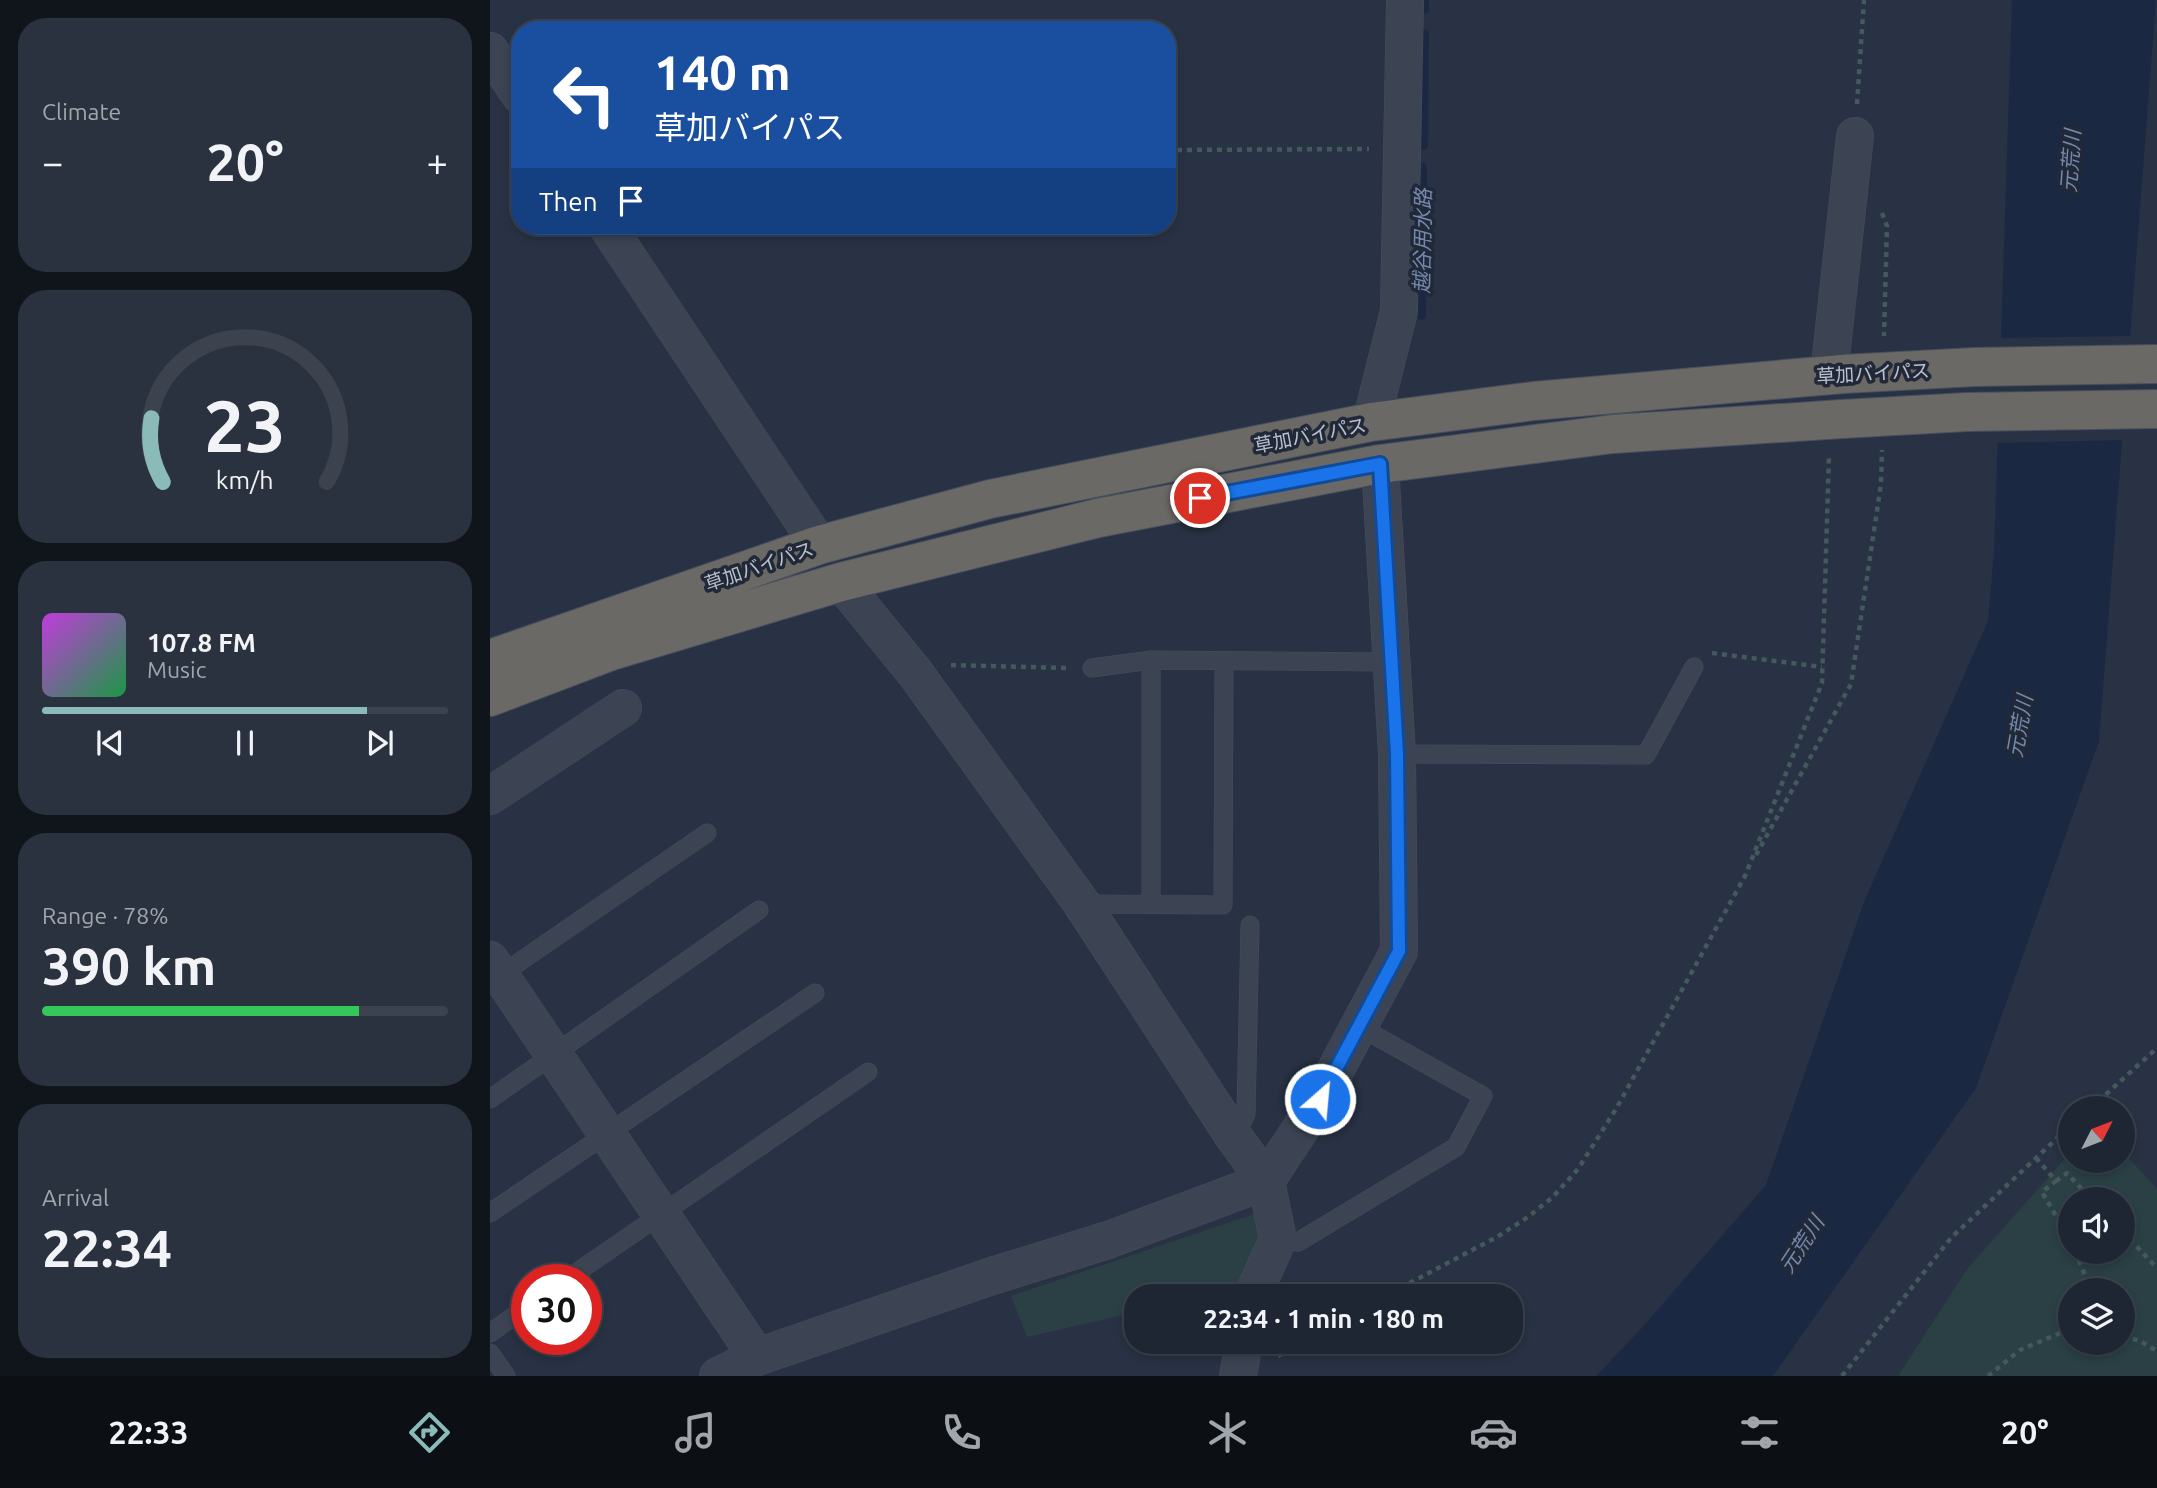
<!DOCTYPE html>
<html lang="en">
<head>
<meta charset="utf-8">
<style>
	:root { --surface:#1e2633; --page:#2b323f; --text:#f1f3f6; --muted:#a1a5ac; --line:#3c434e; --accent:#8bbbb9 }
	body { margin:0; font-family:Ubuntu,"Noto Sans JP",sans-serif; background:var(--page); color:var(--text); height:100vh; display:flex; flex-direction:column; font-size:26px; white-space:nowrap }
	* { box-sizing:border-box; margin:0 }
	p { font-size:23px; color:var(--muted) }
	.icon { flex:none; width:38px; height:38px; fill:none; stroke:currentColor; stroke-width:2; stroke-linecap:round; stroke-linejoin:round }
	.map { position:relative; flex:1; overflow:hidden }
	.sheet { display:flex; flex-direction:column; gap:18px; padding:18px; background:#10151c; width:490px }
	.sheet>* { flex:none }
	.hud { position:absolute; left:21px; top:21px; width:665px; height:214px; border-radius:28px; box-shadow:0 4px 10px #0003,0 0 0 2px var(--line); background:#1a4fa0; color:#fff; overflow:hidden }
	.needle { width:46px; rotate:48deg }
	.buttons { position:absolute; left:1568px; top:1096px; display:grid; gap:14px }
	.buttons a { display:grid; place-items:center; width:77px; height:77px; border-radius:50%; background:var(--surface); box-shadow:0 4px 10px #0003,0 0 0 2px var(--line); font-size:35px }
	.speed { position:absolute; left:21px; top:1264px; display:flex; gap:14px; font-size:35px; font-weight:700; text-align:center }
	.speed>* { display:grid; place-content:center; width:91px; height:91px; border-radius:50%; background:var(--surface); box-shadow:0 4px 10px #0003,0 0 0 2px var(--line); line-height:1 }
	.speed .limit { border:10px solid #d22; background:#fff; color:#111 }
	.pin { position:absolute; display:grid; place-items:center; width:60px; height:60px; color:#fff; margin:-30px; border:4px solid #fff; border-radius:50%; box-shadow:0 2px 7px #0007 }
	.me { position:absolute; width:77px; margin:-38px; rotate:27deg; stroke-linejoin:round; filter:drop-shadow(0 0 5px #0008) }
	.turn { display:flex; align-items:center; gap:24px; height:147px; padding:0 28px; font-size:32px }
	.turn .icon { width:91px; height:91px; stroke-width:2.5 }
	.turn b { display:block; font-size:49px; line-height:60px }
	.then { display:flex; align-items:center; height:66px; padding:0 28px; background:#0003; gap:14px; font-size:26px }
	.big { font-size:52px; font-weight:700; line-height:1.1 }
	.sheet .card { flex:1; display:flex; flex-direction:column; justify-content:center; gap:10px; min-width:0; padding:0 24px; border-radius:28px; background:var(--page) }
	.sheet .dial { align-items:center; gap:0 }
	.dial svg { height:182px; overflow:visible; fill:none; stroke:var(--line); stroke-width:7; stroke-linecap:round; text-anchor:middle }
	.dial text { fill:var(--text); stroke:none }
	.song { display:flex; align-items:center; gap:21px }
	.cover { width:84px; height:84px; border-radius:10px; background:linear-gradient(135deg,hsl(290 70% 55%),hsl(140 70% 35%)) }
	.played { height:7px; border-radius:4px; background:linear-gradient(90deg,var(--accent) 80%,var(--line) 80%) }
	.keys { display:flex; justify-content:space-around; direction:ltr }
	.heat { display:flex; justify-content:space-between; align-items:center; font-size:38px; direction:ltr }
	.charge { height:10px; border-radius:5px; background:linear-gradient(90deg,#34c759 78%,var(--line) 0) }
	.trip { position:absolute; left:634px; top:1284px; width:399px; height:70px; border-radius:28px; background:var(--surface); box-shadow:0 4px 10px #0003,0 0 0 2px var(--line); font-weight:700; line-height:70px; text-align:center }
	.dock { display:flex; height:112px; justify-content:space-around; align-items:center; background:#0c0f14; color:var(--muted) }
	.dock .icon { width:49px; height:49px }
	.dock .selected { color:var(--accent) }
	.dock b { font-size:32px; color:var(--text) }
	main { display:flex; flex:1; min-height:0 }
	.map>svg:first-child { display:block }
	.green { fill:#2a4045; fill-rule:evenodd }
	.water { fill:#1a2842 }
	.pier { fill:#283244 }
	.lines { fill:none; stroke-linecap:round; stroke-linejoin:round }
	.stream { stroke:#1a2842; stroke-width:10 }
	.service-casing { stroke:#464d5d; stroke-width:19 }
	.minor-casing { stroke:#464d5d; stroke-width:38 }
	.trunk-casing { stroke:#474f5e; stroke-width:40 }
	.path { stroke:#43595c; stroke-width:4.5; stroke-dasharray:5 5; stroke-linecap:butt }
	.service { stroke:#3c4453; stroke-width:18 }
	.minor { stroke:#3c4453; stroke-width:37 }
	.trunk { stroke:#6a6966; stroke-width:38 }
	.trunk-bridge-casing { stroke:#474f5e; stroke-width:40; stroke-linecap:butt }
	.trunk-bridge { stroke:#6a6966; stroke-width:38 }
	.route-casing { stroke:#114b97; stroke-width:18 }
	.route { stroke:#1a73e8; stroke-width:12 }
	.labels { text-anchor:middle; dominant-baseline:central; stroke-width:7; stroke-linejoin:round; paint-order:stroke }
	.street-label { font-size:19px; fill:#bac0cd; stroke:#212939 }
	.water-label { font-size:21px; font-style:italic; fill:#7488ab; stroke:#212939 }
</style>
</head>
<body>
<main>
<section class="sheet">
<div class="card"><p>Climate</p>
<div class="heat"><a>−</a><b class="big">20°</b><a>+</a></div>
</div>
<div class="card dial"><svg viewBox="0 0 100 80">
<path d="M14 69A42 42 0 1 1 86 69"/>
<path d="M14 69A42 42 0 0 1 9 41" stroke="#8bbbb9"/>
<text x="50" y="56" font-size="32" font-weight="700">23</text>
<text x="50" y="72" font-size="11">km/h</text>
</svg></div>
<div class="card">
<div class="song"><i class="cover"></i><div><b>107.8 FM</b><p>Music</p></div></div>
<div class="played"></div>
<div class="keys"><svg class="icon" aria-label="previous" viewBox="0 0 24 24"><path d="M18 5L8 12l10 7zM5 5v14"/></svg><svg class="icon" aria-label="pause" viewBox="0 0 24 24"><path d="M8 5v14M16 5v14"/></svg><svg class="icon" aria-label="next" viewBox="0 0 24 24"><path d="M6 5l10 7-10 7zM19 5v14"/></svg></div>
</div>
<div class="card"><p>Range · 78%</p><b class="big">390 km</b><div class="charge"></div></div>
<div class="card"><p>Arrival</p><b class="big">22:34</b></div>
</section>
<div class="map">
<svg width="1667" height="1376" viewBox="0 0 1667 1376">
	<rect width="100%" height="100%" fill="#283244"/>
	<!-- green -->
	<path class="green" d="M1633 1152 1667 1189V1376H1408L1478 1268 1580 1153V1160H1633ZM1580 1199H1633V1251H1580ZM1580 1290H1633V1342H1580Z
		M767 1213 770 1232 746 1297H646V1312L537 1337 521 1296Z"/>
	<!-- water -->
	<path class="water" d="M1522 0H1666L1609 741 1486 1088 1283 1376H1106L1150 1330 1276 1185 1374 902 1498 621 1504 552Z"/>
	<!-- pier -->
	<path class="pier" d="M1643 336 1635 440 1504 443 1507 338Z"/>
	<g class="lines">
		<!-- stream -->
		<path class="stream" d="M934 9V0
			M933 145 934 34
			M931 315 932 168"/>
		<!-- service casing -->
		<g class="service-casing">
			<path id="service" d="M661 660V904
				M602 668 661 660 901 662
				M907 754 1156 755 1204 667
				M592 904 733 905 734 661
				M6 978 217 833
				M0 1099 269 910
				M744 1137 756 1114 760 925
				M0 1213 325 993
				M788 1239 808 1242 966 1147 993 1096 868 1026
				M77 1279 378 1072
				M0 1333 37 1307
				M0 1353 16 1376"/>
		</g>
		<!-- minor casing -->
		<g class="minor-casing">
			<path id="minor" d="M0 51 30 95
				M117 226 329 545
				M1339 375 1365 136
				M881 422 909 311 915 0
				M351 582 426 674 592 904 744 1137 776 1181 788 1239 762 1297
				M0 796 133 708
				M0 960 267 1357
				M228 1376 267 1357 499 1277 618 1240 776 1181 830 1099 909 951 907 754 890 464
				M748 1376 754 1342"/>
		</g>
		<!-- trunk casing -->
		<g class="trunk-casing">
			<path id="trunk" d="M0 659 329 545 500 499 881 422 1044 401 1353 374
				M0 697 121 651 351 582 608 518 890 464 1123 434 1352 419"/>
		</g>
		<!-- path -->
		<path class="path" d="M1367 104 1374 0
			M677 150 879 149
			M1392 213 1397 226 1394 336
			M1222 653 1332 667
			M461 665 578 668
			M1266 855 1361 684 1391 484 1392 450
			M1601 1108 1667 1048
			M1546 1158 1566 1181 1552 1192 1580 1240
			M1566 1181 1577 1173 1601 1199
			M1633 1232 1667 1268
			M1585 1251 1601 1290
			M893 1297 1007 1237 1038 1217 1063 1197 1088 1169 1126 1109 1255 876 1332 683 1339 455
			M1633 1336 1650 1341 1667 1351
			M788 1356 811 1342
			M1352 1376 1461 1238 1580 1126
			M1498 1376 1530 1350 1575 1331H1580"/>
		<!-- service -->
		<use href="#service" class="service"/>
		<!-- minor -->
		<use href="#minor" class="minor"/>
		<!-- trunk -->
		<use href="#trunk" class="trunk"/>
		<!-- trunk-bridge casing -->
		<g class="trunk-bridge-casing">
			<path id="trunk-bridge" d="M1353 374 1485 367 1667 364
				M1352 419 1477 412 1667 409"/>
		</g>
		<!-- trunk-bridge -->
		<use href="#trunk-bridge" class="trunk-bridge"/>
	</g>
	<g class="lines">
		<!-- route casing -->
		<g class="route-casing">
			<path id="route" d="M710 498 890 464 907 754 909 951 830 1099"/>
		</g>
		<!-- route -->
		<use href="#route" class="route"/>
	</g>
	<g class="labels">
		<!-- street labels -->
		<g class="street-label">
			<text transform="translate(1383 373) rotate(-3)">草加バイパス</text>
			<text transform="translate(820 435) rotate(-11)">草加バイパス</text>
			<text transform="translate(269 566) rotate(-19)">草加バイパス</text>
		</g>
		<!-- water labels -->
		<g class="water-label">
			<text transform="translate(1580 161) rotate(-86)">元荒川</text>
			<text transform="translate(932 241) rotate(-89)">越谷用水路</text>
			<text transform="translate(1529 726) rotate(-80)">元荒川</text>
			<text transform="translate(1311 1244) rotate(-57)">元荒川</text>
		</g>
	</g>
</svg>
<div class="buttons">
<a><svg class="needle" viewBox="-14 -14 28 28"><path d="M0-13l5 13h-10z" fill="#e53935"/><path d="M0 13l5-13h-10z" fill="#a1a5ac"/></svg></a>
<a><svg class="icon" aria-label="sound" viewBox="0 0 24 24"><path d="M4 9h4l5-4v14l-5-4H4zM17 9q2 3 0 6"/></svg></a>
<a><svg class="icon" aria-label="layers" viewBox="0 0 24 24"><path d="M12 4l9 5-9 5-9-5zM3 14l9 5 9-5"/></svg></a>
</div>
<div class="speed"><div class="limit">30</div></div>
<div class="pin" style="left:710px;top:498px;background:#d93025"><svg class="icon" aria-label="arrive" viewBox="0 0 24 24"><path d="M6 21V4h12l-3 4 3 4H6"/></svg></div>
<svg class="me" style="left:830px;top:1099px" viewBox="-20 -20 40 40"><circle r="17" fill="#1a73e8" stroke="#fff" stroke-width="3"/><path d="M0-11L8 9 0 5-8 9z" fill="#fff"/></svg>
<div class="trip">22:34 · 1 min · 180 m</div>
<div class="hud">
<div class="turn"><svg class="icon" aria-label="left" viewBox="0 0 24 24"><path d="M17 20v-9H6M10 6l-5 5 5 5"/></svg><div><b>140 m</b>草加バイパス</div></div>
<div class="then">Then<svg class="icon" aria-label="arrive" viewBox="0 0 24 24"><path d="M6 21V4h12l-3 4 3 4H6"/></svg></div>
</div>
</div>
</main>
<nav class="dock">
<b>22:33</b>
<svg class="icon selected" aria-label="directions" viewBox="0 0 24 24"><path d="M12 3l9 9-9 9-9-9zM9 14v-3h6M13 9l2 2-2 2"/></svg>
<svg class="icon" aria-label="music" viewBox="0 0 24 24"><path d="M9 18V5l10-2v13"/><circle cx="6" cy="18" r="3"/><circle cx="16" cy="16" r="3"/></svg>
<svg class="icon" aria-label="phone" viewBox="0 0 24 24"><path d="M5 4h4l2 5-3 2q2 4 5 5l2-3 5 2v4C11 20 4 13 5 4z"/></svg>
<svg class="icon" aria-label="climate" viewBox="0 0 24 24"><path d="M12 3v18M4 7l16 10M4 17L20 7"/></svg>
<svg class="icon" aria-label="car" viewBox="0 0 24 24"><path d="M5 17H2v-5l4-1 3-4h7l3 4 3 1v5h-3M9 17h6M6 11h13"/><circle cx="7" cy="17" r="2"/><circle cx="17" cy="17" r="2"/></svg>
<svg class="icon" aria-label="filters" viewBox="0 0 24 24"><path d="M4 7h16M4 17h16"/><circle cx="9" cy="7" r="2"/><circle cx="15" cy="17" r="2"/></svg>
<b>20°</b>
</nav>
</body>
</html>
